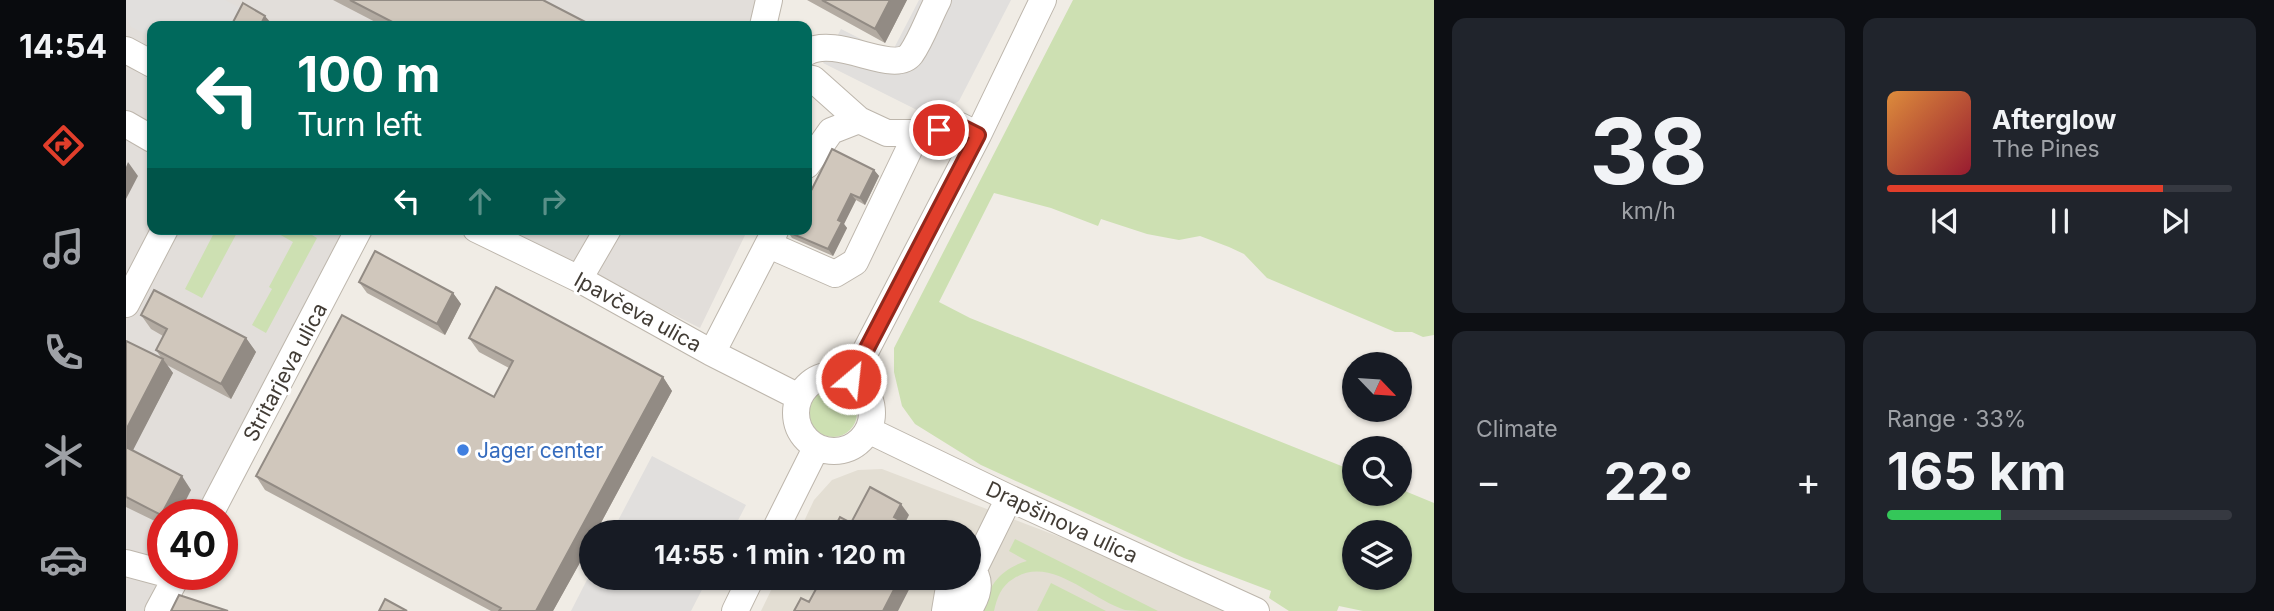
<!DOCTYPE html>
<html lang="en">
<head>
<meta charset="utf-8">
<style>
	:root { --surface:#171b24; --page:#20242c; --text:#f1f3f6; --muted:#9ea1a6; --line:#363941; --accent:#e13e2b }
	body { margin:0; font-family:Inter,sans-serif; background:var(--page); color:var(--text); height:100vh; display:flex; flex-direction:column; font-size:26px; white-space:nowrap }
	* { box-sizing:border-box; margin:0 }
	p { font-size:23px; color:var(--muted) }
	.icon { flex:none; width:38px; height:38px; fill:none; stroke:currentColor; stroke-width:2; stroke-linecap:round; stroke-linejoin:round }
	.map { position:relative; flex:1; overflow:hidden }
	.drawer { display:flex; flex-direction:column; gap:18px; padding:18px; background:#0d0f14; width:840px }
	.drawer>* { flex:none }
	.hud { position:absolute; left:21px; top:21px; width:665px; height:214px; border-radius:14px; box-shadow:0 2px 5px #0004; background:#00695c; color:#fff; overflow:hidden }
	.needle { width:46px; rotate:115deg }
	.buttons { position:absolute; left:1216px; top:352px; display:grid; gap:14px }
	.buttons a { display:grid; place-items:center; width:70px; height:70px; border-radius:50%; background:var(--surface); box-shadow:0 2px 5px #0004; font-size:35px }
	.speed { position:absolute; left:21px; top:499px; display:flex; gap:14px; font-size:35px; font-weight:700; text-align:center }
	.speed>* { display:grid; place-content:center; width:91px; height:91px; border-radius:50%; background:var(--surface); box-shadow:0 2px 5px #0004; line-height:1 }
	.speed .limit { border:10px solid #d22; background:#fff; color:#111 }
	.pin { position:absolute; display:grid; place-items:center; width:60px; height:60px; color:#fff; margin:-30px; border:4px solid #fff; border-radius:50%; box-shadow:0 2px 7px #0007 }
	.me { position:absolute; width:77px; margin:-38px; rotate:28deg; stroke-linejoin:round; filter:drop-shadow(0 0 5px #0008) }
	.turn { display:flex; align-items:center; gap:24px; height:147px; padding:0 35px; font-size:32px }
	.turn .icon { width:91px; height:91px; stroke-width:2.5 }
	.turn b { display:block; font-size:49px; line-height:60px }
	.lanes { display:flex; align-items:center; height:66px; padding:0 35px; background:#0003; justify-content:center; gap:35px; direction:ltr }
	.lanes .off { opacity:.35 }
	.big { font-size:52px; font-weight:700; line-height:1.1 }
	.drawer .widget { flex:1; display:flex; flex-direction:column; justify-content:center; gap:10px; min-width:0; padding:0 24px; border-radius:14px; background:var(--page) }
	.drawer .dial { align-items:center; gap:0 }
	.dial b { font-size:91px; line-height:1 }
	.song { display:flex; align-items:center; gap:21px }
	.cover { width:84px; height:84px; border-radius:10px; background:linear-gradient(135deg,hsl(30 70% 55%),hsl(350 70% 35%)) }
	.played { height:7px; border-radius:4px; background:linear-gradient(90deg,var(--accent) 80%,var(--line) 80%) }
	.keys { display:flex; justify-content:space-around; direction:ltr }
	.heat { display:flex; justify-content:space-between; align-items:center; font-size:38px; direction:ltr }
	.charge { height:10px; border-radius:5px; background:linear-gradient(90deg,#34c759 33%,var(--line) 0) }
	.drawer .tiles { flex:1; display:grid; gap:18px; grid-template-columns:repeat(2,1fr) }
	.trip { position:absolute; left:453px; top:520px; width:402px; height:70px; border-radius:35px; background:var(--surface); box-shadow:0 2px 5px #0004; font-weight:700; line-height:70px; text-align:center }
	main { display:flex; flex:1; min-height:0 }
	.tabs { display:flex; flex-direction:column; width:126px; justify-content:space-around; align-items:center; background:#090b0e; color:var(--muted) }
	.tabs .icon { width:49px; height:49px }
	.tabs .current { color:var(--accent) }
	.tabs b { font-size:32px; color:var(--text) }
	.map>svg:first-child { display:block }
	.residential { fill:#e3ded3 }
	.industrial { fill:#e2deda }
	.green { fill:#cde0b2; fill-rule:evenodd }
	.parking { fill:#e1dfdd }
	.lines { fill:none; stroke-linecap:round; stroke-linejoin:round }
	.minor-casing { stroke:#bdb6ac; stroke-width:28 }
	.minor { stroke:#fff; stroke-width:26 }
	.wall { fill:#b3aba2 }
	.shaded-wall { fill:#928b84 }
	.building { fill:#d0c7bc; stroke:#928b84; stroke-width:2 }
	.route-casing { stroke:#92281c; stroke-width:18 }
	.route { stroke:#e13e2b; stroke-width:12 }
	.shop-dot { fill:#3f7fe0; stroke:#fff; stroke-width:2.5 }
	.labels { text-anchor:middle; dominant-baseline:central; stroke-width:6; stroke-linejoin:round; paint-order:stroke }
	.street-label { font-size:21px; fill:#423c35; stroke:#fff }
	.shop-label { font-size:21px; fill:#366cbe; stroke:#fff; text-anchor:start }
</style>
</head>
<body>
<main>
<nav class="tabs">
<b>14:54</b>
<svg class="icon current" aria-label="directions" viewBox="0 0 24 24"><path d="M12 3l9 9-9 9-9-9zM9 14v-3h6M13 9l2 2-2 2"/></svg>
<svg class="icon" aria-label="music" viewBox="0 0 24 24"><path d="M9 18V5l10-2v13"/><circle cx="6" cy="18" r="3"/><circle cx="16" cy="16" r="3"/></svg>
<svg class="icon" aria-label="phone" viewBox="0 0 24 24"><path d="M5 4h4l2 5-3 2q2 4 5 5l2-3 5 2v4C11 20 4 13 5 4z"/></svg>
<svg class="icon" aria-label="climate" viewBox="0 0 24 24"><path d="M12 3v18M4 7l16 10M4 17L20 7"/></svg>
<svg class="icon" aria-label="car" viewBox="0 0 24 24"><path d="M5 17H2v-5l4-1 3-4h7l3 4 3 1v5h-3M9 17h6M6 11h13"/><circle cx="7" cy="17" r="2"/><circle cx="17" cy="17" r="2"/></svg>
</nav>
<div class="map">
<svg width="1308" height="611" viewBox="0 0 1308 611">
	<rect width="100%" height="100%" fill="#f0ece5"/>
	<!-- residential -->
	<path class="residential" d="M756 469 997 561 1106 611H635L651 578H844V532H673L688 500 706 480 732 470Z"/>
	<!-- industrial -->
	<path class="industrial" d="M0 0H644L653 26H26V229H234L86 514H37V611H0Z
		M377 229H622L574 328Z"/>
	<!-- green -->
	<path class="green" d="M947 0H1308V335L1297 337 1286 332H1269L1141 278 1118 254 1103 247 1074 236 1053 240 1021 234 975 219 972 226 925 208 868 193 813 302 844 318 1228 471V494H1274V489L1308 503V611H1237L1213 606 1211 611H1163L1143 598 1145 591 1058 558 855 465 789 424 776 406 768 372V348ZM1274 532V578H1228V532Z
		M90 229H113L76 298 59 289Z
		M144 229H176L191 238 140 333 126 325 146 289 143 287 167 242Z
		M683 413a24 24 0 1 1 48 0a24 24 0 1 1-48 0Z
		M889 539 1032 611C1022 611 1008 611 999 610 964 599 924 554 887 579 875 586 871 598 868 611H858C861 585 876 568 901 561L883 551Z
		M925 583 980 611H911Z"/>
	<!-- parking -->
	<path class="parking" d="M0 0H99L118 10 109 26H26V37L5 27 0 16Z
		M793 0H885L833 101 805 117 697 63 715 29 765 54Z
		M526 456 620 505 606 532H486Z
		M465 572 466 578H582L565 611H445Z"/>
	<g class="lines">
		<!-- minor casing -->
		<g class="minor-casing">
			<path id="minor" d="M637 26 643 0
				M0 50 26 64
				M681 52C712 35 768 76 785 54 796 38 803 17 812 0
				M681 78 687 79 733 120
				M0 124 26 139
				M681 165 705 131 733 120 761 133H791
				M350 229 453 279 586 353 673 397
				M643 245 709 274 729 262 791 133 834 126 852 135
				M453 279 482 229
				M0 304 39 229
				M586 353 649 231
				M670 413a38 38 0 1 1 76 0a38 38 0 1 1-76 0Z
				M725 379 852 135 917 0
				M742 430 883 498 1130 611
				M84 514 233 229
				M648 532 690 448
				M0 563 37 573
				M846 573 883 498
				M32 611 52 574
				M609 611 625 578
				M819 611 822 593 833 578
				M842 611C849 600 855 588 850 576L844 572"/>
		</g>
		<!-- minor -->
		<use href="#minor" class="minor"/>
	</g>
	<!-- wall -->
	<path class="wall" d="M207 0H417L467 26H257Z
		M681 0H781L759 43Z
		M748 170 753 176 739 205 730 200 718 224 721 228 707 256 666 238 662 232 686 189Z
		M233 282 327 293 335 304 319 335 241 293Z
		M15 315 120 338 130 352 105 399 41 365 47 373 6 450 65 490 37 514V525L0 507V341L36 359 30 350 37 336 25 329Z
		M343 338 537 377 546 391 470 532H466V541L427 611H365L139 490 130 476 368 397 383 368 353 352Z"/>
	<!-- shaded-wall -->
	<path class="shaded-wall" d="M764 0H781L759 43 749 29Z
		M139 16 145 23 143 26H134Z
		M2 162 12 176 0 199V167Z
		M748 170 753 176 739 205 734 198Z
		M725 194 730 200 718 224 721 228 707 256 702 249 712 220Z
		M410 229H417L414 234Z
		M327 293 335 304 319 335 311 324Z
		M120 338 130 352 105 399 95 384Z
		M37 359 47 373 3 458 0 454V430Z
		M537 377 546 391 470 532H466V541L427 611H410Z
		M56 476 65 490 53 514H37V517L35 515Z
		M775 504 783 515 776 529 768 517Z
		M774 578H789L772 611H757Z"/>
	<!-- building -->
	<path class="building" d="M224 0H417L467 26H274Z
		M696 0H764L749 29Z
		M117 3 139 16 134 26H105Z
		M706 149 748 170 734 198 725 194 712 220 716 222 702 249 662 232 663 229H681V186L686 189Z
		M249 251 327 293 311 324 233 282Z
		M370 287 537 377 410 611H373L375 608 130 476 216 315 368 397 387 361 343 338Z
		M28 290 120 338 95 384 30 350 41 329 15 315Z
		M0 341 37 359 0 430Z
		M0 447 56 476 35 515 0 497Z
		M744 487 775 504 768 517 796 532H706L714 517 725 523Z
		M696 578H774L757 611H668L675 598 683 602Z
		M53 595 102 611H45Z
		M259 599 281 611H253Z"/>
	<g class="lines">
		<!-- route casing -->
		<g class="route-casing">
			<path id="route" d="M725 379 852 135 834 126 813 130"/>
		</g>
		<!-- route -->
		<use href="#route" class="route"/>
	</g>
	<!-- markers -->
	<circle class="shop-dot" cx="337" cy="450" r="7"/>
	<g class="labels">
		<!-- street labels -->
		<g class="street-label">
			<text transform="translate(512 312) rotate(29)">Ipavčeva ulica</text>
			<text transform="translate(159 372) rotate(-62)">Stritarjeva ulica</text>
			<text transform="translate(936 522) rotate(25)">Drapšinova ulica</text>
		</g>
		<!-- shop labels -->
		<g class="shop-label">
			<text x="351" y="450">Jager center</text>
		</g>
	</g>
</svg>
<div class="buttons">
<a><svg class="needle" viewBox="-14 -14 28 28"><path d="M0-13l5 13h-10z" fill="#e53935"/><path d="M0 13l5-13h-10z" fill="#9ea1a6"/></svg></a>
<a><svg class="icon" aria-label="search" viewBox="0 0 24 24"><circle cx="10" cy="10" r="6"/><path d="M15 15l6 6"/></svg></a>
<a><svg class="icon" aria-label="layers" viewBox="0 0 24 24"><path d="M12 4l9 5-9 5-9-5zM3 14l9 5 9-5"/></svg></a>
</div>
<div class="speed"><div class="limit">40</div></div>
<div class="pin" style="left:813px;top:130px;background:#d93025"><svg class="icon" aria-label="arrive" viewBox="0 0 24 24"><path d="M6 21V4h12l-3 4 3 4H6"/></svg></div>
<svg class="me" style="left:725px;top:379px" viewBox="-20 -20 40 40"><circle r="17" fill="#e13e2b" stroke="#fff" stroke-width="3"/><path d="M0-11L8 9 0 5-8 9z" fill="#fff"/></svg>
<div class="trip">14:55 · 1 min · 120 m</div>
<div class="hud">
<div class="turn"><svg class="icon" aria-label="left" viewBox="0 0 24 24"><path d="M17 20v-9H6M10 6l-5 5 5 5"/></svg><div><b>100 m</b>Turn left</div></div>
<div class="lanes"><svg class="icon" aria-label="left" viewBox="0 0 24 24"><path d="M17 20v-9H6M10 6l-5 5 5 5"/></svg><svg class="icon off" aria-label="ahead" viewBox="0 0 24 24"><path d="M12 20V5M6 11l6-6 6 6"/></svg><svg class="icon off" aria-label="right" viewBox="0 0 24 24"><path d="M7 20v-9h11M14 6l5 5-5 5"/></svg></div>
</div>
</div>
<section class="drawer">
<div class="tiles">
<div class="widget dial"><b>38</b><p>km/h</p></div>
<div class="widget">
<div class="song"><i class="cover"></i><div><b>Afterglow</b><p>The Pines</p></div></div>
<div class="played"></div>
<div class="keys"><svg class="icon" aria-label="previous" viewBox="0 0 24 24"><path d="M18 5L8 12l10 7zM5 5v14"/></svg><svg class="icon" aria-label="pause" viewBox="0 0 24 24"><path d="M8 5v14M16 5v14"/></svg><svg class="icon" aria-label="next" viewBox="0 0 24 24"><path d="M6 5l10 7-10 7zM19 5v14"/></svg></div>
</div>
<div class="widget"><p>Climate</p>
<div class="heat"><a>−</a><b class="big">22°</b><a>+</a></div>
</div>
<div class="widget"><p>Range · 33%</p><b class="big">165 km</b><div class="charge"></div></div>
</div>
</section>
</main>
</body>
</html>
